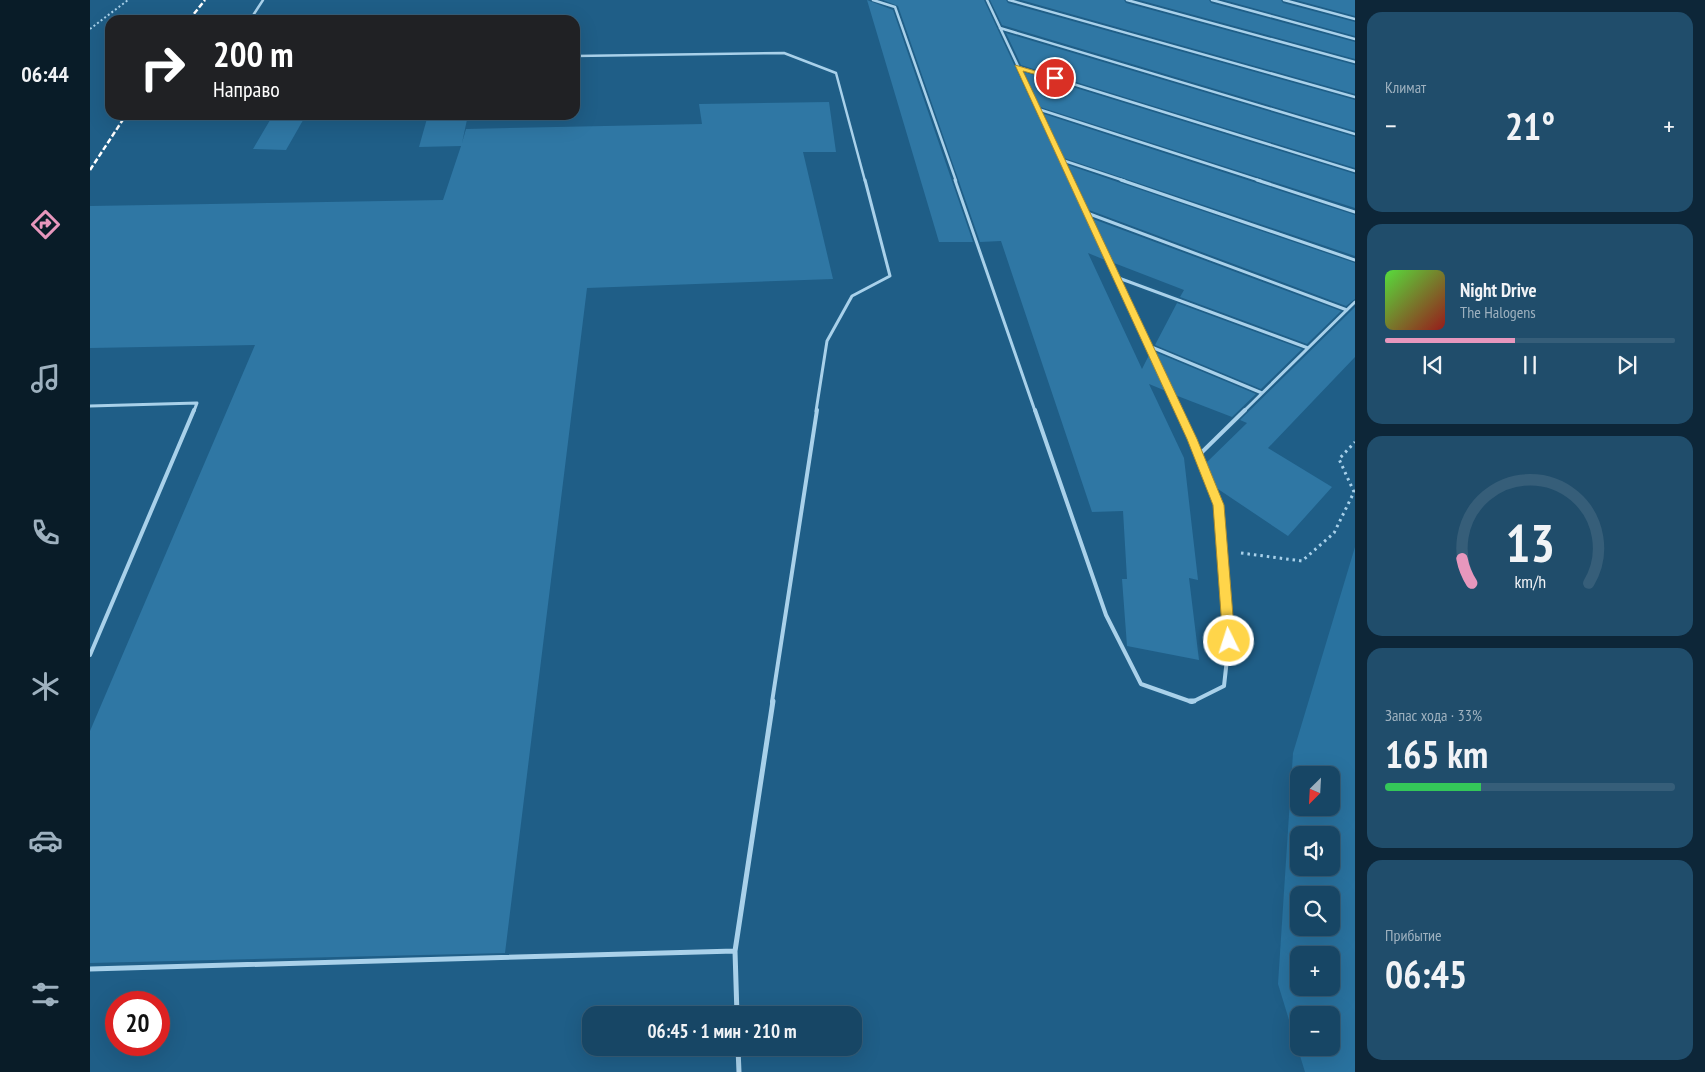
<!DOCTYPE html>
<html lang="ru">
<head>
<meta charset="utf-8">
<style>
	:root { --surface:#174665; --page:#204d6b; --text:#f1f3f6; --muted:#9eb1bf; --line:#365e79; --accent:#e797bd }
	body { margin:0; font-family:"PT Sans Narrow",sans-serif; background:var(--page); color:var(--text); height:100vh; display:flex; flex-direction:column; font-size:19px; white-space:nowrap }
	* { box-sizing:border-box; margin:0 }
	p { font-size:16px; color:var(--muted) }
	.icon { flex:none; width:28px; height:28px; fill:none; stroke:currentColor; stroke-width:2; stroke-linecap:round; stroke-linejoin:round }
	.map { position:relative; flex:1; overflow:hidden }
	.panel { display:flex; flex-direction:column; gap:12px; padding:12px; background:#0d2638; width:350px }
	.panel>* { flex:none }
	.top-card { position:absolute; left:15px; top:15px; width:475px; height:105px; border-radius:15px; box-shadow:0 5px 20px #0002,0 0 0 1px var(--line); background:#202124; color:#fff; overflow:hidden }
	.needle { width:32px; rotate:204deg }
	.buttons { position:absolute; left:1200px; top:766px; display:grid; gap:10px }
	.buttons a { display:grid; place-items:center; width:50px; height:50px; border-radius:10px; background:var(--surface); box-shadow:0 5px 20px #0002,0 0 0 1px var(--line); font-size:25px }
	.speed { position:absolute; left:15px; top:991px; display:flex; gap:10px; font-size:25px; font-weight:700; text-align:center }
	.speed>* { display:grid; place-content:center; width:65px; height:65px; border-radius:50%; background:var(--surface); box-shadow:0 5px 20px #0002,0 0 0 1px var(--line); line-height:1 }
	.speed .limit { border:8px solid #d22; background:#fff; color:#111 }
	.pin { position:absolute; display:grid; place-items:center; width:42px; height:42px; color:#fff; margin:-21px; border:2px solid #fff; border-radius:50%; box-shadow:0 1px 5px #0007 }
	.me { position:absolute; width:55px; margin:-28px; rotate:356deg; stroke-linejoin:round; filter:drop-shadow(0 0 4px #0008) }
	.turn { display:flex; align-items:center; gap:18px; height:105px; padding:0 25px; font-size:22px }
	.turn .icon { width:65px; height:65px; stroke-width:2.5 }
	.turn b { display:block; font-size:35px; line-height:42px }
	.big { font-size:38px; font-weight:800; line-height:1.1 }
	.panel .tile { flex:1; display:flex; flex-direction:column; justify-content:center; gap:8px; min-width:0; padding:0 18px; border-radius:15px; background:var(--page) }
	.panel .dial { align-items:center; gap:0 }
	.dial svg { height:130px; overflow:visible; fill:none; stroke:var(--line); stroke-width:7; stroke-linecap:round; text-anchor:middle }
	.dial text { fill:var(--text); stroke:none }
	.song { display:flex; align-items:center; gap:15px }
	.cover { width:60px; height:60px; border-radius:8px; background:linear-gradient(135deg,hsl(110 70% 55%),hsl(0 70% 35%)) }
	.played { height:5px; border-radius:2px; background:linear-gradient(90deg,var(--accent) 45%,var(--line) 45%) }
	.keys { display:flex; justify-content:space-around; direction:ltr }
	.heat { display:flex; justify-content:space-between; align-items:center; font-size:28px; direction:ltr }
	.charge { height:8px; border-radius:4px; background:linear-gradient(90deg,#34c759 33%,var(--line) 0) }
	.trip { position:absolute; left:492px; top:1006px; width:280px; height:50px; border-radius:15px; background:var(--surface); box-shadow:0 5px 20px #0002,0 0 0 1px var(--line); font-weight:800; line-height:50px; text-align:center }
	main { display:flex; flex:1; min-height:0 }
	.tabs { display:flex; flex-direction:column; width:90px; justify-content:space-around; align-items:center; background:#091c28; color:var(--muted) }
	.tabs .icon { width:35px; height:35px }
	.tabs .active { color:var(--accent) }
	.tabs b { font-size:22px; color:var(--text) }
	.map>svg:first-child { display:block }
	.green { fill:#29729f; fill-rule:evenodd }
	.building { fill:#2f77a4 }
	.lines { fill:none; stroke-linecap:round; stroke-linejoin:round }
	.path-far1 { stroke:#a9d1ea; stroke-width:2; stroke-dasharray:2 2.5; stroke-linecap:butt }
	.path { stroke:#a9d1ea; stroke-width:3; stroke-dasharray:2.5 4; stroke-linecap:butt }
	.service-far3 { stroke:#a9d1ea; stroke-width:2.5 }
	.service-far2 { stroke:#a9d1ea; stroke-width:3 }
	.service-far1 { stroke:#a9d1ea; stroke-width:4 }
	.service { stroke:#a9d1ea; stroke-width:5 }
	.rail { stroke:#fff; stroke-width:2.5; stroke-dasharray:5.5 2.5; stroke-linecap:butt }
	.route { fill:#ffd54a; stroke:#a68a30 }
</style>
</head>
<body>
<main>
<nav class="tabs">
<b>06:44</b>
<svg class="icon active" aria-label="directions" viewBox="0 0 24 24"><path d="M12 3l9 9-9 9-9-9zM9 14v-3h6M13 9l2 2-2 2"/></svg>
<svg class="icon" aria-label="music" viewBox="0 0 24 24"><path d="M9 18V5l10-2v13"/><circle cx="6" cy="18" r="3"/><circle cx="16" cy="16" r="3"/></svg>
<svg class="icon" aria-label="phone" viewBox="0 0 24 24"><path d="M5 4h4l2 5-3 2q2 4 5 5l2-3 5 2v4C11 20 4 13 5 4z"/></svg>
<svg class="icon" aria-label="climate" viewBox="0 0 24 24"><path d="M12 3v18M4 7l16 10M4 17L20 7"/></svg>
<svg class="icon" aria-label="car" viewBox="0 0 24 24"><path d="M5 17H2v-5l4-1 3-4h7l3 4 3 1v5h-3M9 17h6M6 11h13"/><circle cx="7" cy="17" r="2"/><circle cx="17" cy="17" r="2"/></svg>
<svg class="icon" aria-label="filters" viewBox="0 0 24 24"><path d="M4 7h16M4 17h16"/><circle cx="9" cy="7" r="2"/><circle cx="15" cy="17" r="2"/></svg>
</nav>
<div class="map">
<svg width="1265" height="1072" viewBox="0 0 1265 1072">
	<rect width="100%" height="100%" fill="#1f5e87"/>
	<!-- green -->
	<path class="green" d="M1265 547V1072H1215L1188 984 1203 753ZM1209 775H1241V808H1209ZM1209 835H1241V868H1209ZM1209 895H1241V928H1209ZM1209 955H1241V988H1209ZM1209 1015H1241V1048H1209Z"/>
	<!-- building -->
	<path class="building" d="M777 0 803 10 883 242H849Z
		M793 0H894L1015 260 998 253 1052 369 1059 355 1076 391 1059 384 1094 458 1108 580 1099 578 1109 660 1037 646 1032 579H1037L1033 511 1002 512 911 241 890 242 808 6Z
		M900 0H916L918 3 1265 100V131L912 25Z
		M931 0H1034L1036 3 1265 65V94Z
		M1049 0H1119L1121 3 1265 42V59Z
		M1134 0H1191L1193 3 1265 22V36Z
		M1206 0H1265V16Z
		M916 33 1265 137V168L931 65Z
		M934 72 1265 174V208L950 107Z
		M739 102 746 152H713L743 279 497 288 415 953 0 963V731L165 345 0 348V206L353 200 371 146 329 147 338 115H378L372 143 376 129 612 124 609 104Z
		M954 114 1265 215V256L974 158Z
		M183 115H216L196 150 163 149Z
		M978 165 1265 263V299L1256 306 999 210Z
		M1003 219 1251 311 1217 344 1090 297 1094 290 1024 263Z
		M1087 303 1212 349 1171 389 1065 345Z
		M1265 307V357L1178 448 1242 487 1198 536 1125 487 1115 464 1157 423 1150 420Z
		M1065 352 1166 394 1142 417 1085 395Z"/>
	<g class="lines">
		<!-- path-far1 -->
		<path class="path-far1" d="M0 29 38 0"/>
		<!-- path -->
		<path class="path" d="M1151 553 1212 561 1244 533 1264 492 1249 459 1265 442"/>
		<!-- service-far3 -->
		<path class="service-far3" d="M783 0 805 7 866 181
			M897 0 982 181
			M919 0 1265 97
			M1037 0 1265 62
			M1122 0 1265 39
			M1194 0 1265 19
			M160 20 173 0
			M910 28 1265 134
			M485 56 694 53 746 73 775 181
			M928 67 1265 171
			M948 109 1171 181
			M972 160 1035 181"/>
		<!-- service-far2 -->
		<path class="service-far2" d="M865 180 945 411
			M981 180 1089 411
			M1031 180 1265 260
			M1167 180 1265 212
			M997 213 1257 310
			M1026 277 1218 348
			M1059 346 1172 393
			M0 406 107 403 104 411
			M726 411 737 341 762 296 800 276 775 180
			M1154 411 1265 302"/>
		<!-- service-far1 -->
		<path class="service-far1" d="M945 410 1016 615 1051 684 1102 702 1134 686 1139 641 1128 505 1088 410
			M1109 455 1155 410
			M0 655 104 410
			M682 702 727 410"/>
		<!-- service -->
		<path class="service" d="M1100 701H1104
			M645 951 683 701
			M0 969 645 951 647 1015
			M648 1048 649 1072"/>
		<!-- rail -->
		<path class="rail" d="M99 20 115 0
			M0 170 36 115"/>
	</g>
	<!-- route -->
	<path class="route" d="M925 65 969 78 965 80 933 71 1107 439 1134 505 1145 641 1139 646 1133 641 1123 505 1097 439Z"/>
</svg>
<div class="buttons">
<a><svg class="needle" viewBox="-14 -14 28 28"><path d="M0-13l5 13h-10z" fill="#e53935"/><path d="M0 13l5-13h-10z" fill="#9eb1bf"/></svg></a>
<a><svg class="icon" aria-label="sound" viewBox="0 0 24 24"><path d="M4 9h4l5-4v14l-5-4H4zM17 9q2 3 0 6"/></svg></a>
<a><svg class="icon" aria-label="search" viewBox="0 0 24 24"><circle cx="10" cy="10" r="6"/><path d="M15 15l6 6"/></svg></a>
<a>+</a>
<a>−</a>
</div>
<div class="speed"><div class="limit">20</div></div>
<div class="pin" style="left:965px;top:78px;background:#d93025"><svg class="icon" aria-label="arrive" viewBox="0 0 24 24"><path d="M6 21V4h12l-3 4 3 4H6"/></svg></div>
<svg class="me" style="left:1139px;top:641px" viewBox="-20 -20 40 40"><circle r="17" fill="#ffd54a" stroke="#fff" stroke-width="3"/><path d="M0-11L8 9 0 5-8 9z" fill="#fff"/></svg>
<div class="trip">06:45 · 1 мин · 210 m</div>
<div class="top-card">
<div class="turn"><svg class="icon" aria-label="right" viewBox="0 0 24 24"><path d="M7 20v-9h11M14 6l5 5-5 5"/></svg><div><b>200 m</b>Направо</div></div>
</div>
</div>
<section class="panel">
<div class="tile"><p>Климат</p>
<div class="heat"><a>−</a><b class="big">21°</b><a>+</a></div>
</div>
<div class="tile">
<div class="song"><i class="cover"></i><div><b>Night Drive</b><p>The Halogens</p></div></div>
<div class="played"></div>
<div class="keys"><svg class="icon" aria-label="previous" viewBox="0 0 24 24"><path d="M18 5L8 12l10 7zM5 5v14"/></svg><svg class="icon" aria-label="pause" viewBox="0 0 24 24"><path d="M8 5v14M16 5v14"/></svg><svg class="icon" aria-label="next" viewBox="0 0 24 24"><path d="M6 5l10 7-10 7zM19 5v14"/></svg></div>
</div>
<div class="tile dial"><svg viewBox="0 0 100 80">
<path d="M14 69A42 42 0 1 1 86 69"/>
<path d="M14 69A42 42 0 0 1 8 54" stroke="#e797bd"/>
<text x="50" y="56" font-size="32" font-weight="700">13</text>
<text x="50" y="72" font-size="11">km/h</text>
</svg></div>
<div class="tile"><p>Запас хода · 33%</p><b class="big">165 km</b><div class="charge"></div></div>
<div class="tile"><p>Прибытие</p><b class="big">06:45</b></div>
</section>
</main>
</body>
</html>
